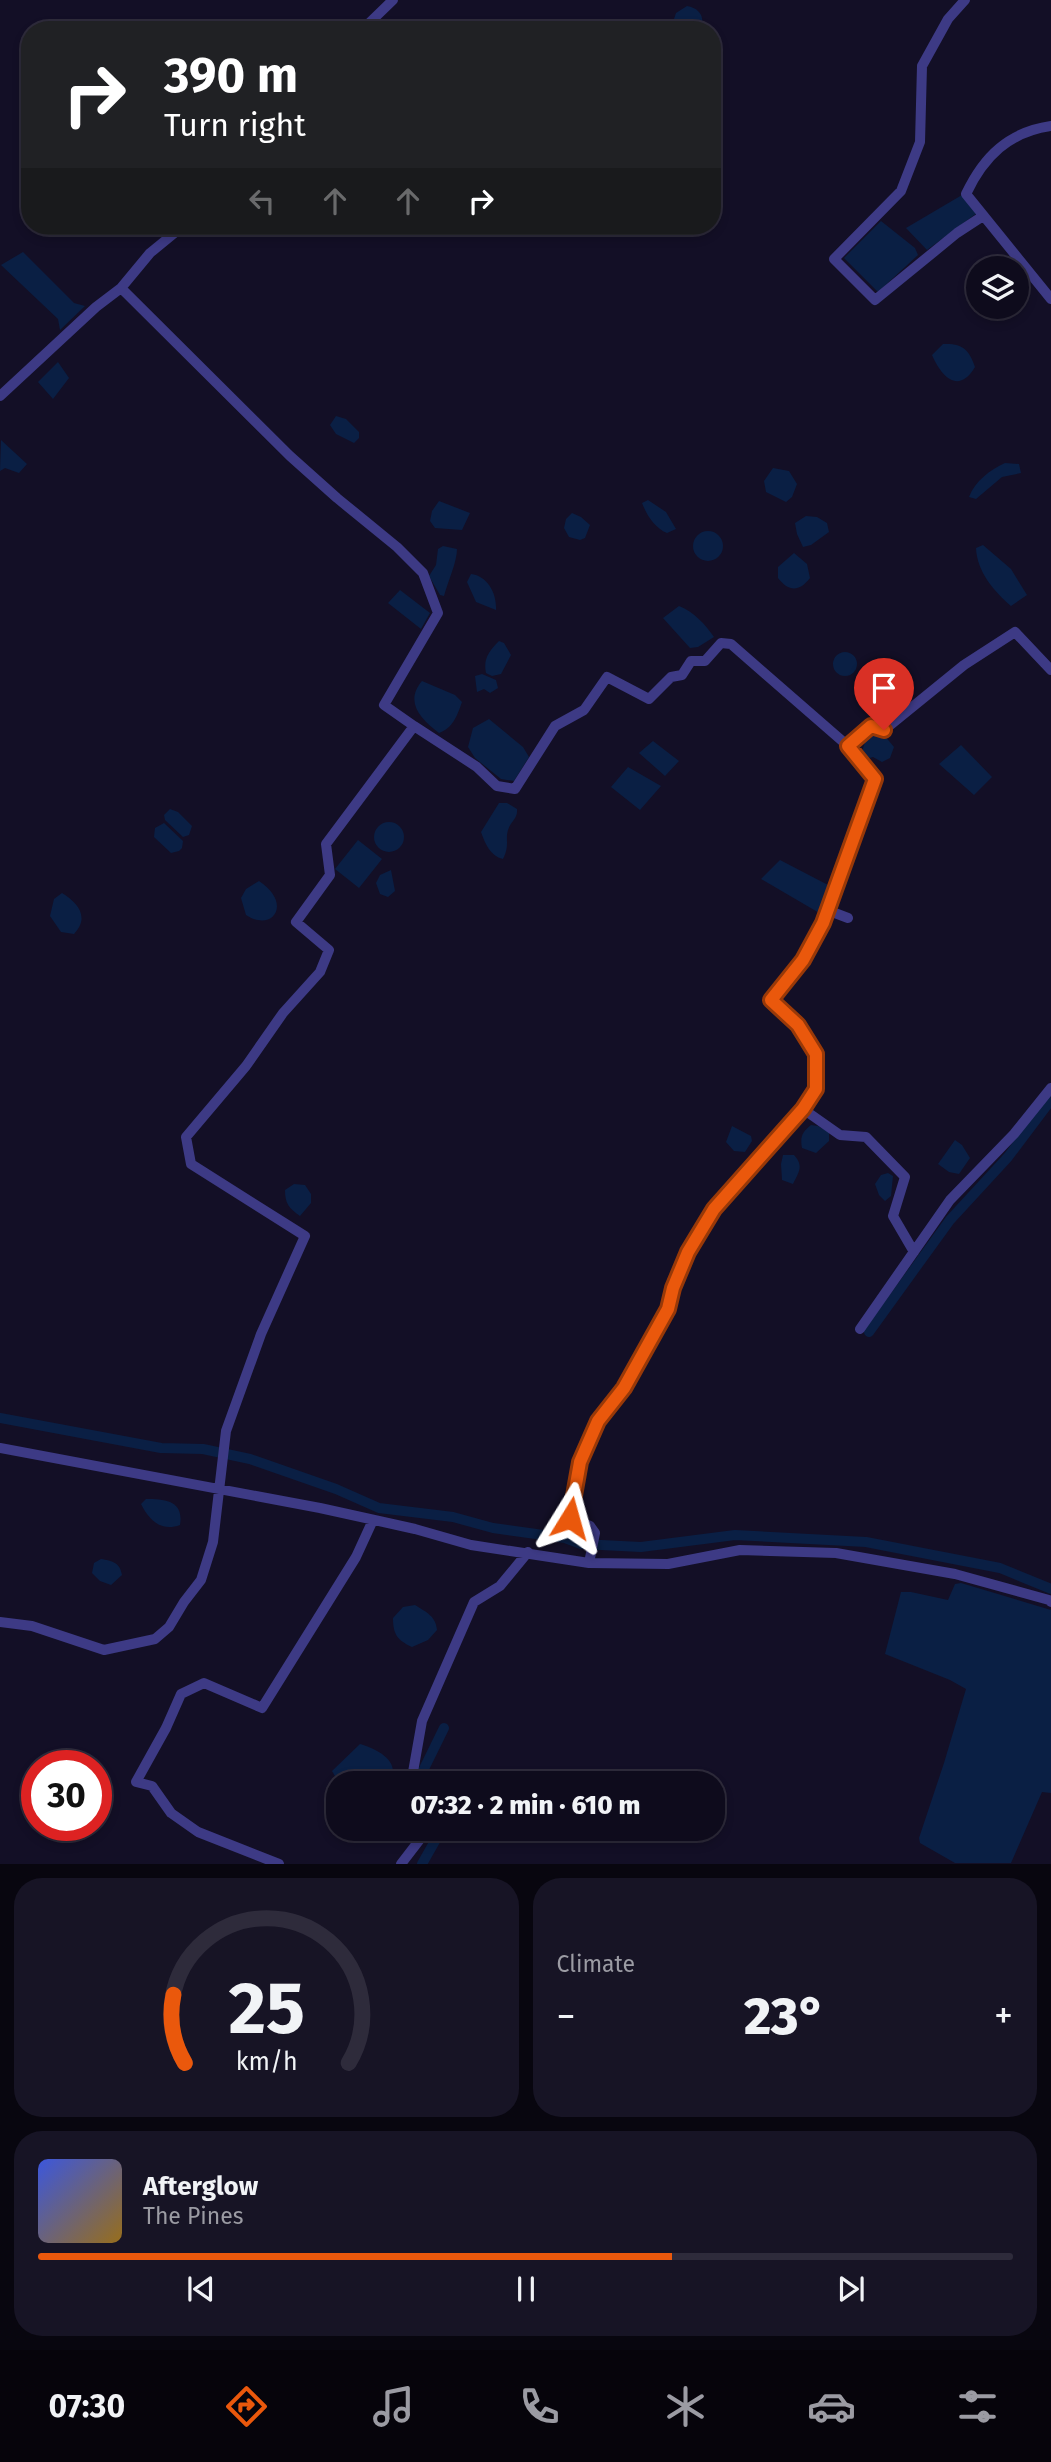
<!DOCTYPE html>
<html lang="en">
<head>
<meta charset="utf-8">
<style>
	:root { --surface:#0e0b1c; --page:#171425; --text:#f1f3f6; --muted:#9b9ba3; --line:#2e2b3b; --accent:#ea580c }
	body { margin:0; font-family:"Fira Sans",sans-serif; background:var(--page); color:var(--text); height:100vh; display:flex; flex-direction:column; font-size:26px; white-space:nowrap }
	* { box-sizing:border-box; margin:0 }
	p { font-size:23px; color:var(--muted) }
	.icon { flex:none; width:38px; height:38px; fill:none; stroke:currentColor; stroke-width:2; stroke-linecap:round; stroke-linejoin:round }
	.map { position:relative; height:1864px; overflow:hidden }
	.sheet { display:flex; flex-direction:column; gap:14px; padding:14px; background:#08060f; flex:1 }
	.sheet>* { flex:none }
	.top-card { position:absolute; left:21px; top:21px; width:700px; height:214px; border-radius:28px; box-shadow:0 4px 10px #0003,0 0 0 2px var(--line); background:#202124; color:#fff; overflow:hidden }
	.tools { position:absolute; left:966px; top:256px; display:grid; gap:14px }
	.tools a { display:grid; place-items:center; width:63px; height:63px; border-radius:50%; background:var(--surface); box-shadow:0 4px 10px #0003,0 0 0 2px var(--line); font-size:35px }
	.speed { position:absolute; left:21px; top:1750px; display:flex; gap:14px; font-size:35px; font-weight:700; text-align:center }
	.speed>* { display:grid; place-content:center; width:91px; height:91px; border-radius:50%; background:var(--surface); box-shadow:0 4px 10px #0003,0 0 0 2px var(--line); line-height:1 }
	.speed .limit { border:10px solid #d22; background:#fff; color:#111 }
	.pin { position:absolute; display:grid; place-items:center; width:60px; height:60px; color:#fff; margin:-72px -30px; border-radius:50% 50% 50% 0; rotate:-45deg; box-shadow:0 0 7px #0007 }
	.pin .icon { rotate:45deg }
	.me { position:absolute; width:77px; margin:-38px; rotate:8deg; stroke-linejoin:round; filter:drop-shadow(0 0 5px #0008) }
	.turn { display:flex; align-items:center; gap:24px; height:147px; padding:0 28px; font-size:32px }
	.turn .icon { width:91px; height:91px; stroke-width:2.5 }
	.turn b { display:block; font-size:49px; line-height:60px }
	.lanes { display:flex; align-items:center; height:66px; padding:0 28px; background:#0003; justify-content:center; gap:35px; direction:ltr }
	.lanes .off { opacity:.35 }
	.big { font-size:52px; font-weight:800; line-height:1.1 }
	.sheet .card { flex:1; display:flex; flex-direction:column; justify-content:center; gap:10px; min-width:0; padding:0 24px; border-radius:28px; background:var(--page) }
	.sheet .dial { align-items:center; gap:0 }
	.dial svg { height:182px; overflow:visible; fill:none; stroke:var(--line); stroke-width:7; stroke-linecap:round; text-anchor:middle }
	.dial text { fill:var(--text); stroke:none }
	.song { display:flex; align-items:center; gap:21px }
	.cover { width:84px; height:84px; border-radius:10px; background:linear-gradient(135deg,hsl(230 70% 55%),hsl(40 70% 35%)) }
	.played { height:7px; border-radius:4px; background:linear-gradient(90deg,var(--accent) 65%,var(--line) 65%) }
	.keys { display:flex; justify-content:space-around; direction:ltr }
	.heat { display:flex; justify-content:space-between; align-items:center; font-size:38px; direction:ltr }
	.sheet .tiles { flex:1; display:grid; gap:14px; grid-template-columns:1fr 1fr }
	.card:last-child { grid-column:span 2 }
	.trip { position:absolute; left:326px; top:1771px; width:399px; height:70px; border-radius:28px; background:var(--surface); box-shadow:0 4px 10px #0003,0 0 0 2px var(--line); font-weight:800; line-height:70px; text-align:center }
	.tab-bar { display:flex; height:112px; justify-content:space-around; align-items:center; background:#06040b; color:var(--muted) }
	.tab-bar .icon { width:49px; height:49px }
	.tab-bar .current { color:var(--accent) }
	.tab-bar b { font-size:32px; color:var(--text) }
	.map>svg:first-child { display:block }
	.water { fill:#0a1f44 }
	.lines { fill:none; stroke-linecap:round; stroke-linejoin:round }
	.canal { stroke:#0a1f44; stroke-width:10 }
	.minor { stroke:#3d3a85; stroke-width:10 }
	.route-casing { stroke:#983908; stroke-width:18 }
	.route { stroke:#ea580c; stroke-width:12 }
</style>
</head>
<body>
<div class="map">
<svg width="1051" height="1864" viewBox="0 0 1051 1864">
	<rect width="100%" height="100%" fill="#130f26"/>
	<!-- water -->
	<path class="water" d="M687 6C700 8 706 18 700 30H676L673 22 676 13Z
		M962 195 977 213 927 250 906 228Z
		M881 221 915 248 918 255 878 292 844 258Z
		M23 252 74 303 85 306 60 330 58 319 1 265Z
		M943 344C962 343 969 349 975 367 959 394 942 378 932 355Z
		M58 362 69 378 53 399 38 382Z
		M336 416 346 419 359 432V438L354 443 336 434 330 425Z
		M1 440 27 464 19 473 5 468 0 471Z
		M1005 463 1019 464 1021 473 1002 477 976 499 969 497C975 481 990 470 1005 463Z
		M773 468 789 471 797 484 792 497 786 502 766 492 764 481Z
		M648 500 666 512 676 529 667 533C655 528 647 516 642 503Z
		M439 501 470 513 462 530 435 528 430 521 432 511Z
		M572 513 581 517 590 525 585 538 580 540 569 537 564 528 566 519Z
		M806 516 817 517 827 523 829 532 811 545 803 547 797 534 795 523Z
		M693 546a15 15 0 1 1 30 0a15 15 0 1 1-30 0Z
		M983 545 1011 569 1027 595 1011 606C994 591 977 572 976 548Z
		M443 546 457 549C457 562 448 581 444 596L440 595 429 576 436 565 438 549Z
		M794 553 807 564 810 578C799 592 789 592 778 578V567Z
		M471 574C488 576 497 594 496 610L476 602 467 582Z
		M400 590 430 613 421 629 388 603Z
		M679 606C694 612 705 624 714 637L698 647 690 648 663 618Z
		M499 641 504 643 511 655 501 674 492 676 486 673C483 659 489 651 499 641Z
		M833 664a12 12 0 1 1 24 0a12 12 0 1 1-24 0Z
		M482 674 496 680 498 688 490 693 484 689 477 692 475 676Z
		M422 681 455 695 462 702C457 716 453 728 439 733 421 719 404 702 422 681Z
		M489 719 523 747 529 757 514 781 501 779 475 758 468 747 473 728Z
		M878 732 884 735 894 747 890 758 882 762 873 757 866 759 862 751 867 737Z
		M653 741 679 761 665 776 639 753Z
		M961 745 992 777 974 795 939 764Z
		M628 767 661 786 640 810 611 787Z
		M499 803H507L517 809C518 819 511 821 508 830 505 840 510 845 503 859 490 856 485 843 481 832Z
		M170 809 178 812 192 826 189 835 183 837 165 820 164 815Z
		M374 837a15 15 0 1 1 30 0a15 15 0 1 1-30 0Z
		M164 823 183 841 182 848 179 851 171 853 154 837 155 828Z
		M358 840 382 859 359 888 335 869Z
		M780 860 830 886 821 914 761 879Z
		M391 870 395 891 388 897 380 894 376 883 380 875Z
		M259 881C293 903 273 933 246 915L241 898 246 889Z
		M62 893C78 903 90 917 74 934L61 932 50 916 54 899Z
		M811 1125 818 1126 829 1132V1141L816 1153 802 1148C800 1137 802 1132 811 1125Z
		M732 1126 751 1136 752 1141 745 1152 734 1151 726 1142Z
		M955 1140 962 1145 970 1158 959 1174 949 1172 938 1164Z
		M783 1155H794C804 1166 799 1172 793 1184L782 1180 781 1164Z
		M888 1173 893 1176 891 1196 885 1201 879 1195 875 1184 881 1175Z
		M294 1184 305 1185 311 1194V1203L300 1216C289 1208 285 1204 285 1190Z
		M146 1499C166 1499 184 1501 180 1525 161 1532 149 1520 141 1504Z
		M101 1559C112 1561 120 1562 122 1575L111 1585 100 1581 92 1573 94 1563Z
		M961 1583 1051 1610V1793L1042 1792 1011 1863H955L920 1843 919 1838 944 1763 966 1689 950 1680 885 1654 901 1592H911L948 1600 955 1584Z
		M415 1605C426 1612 436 1616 437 1630L428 1640 412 1647C397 1640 393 1634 393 1618L403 1607Z
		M360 1744C377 1749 402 1761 390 1783H339L332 1771Z"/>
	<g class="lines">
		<!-- canal -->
		<path class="canal" d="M869 1332 950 1220 1008 1157 1051 1100
			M0 1418 161 1448 203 1449 250 1459 336 1489 379 1508 453 1517 493 1528 565 1538 581 1544 641 1547 735 1535 866 1542 1000 1568 1051 1589
			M417 1783 444 1728
			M422 1864 435 1841 433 1829"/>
		<!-- minor -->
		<path class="minor" d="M965 0 948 19 922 66 920 142 901 191 834 259 875 300 957 233 983 216
			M362 30 393 0
			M1051 126C1009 132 984 156 966 194L1051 299
			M121 288 150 253 183 226
			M0 396 96 307 121 288 290 456 337 498 397 547 423 573 438 613 384 705 414 726
			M827 910 848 918
			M803 1109 840 1135 866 1137 905 1177 893 1216 914 1252
			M860 1329 950 1200 1014 1134 1051 1088
			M0 1448 320 1508 415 1529 471 1545 589 1563 668 1564 740 1550 836 1553 955 1574 1049 1600 1051 1602
			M589 1563 595 1533 590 1526 570 1518 580 1462 598 1421 624 1388 668 1309 673 1288 688 1252 714 1209 803 1109 816 1089V1054L798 1025 771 1000 803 960 823 923 875 779 848 746 871 726 884 730 964 665 1015 632 1051 670
			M0 1622 32 1626 104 1650 155 1639 169 1627 184 1602 201 1580 213 1542 226 1431 261 1334 305 1236 191 1164 186 1137 246 1066 283 1013 320 972 329 950 296 922 330 875 326 844 414 726 477 767 497 786 515 789 555 726 584 710 607 677 649 699 671 677 682 675 691 661H705L721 643 731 644 848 746
			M405 1783 413 1772 422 1721 474 1602 500 1586 528 1552
			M279 1864 198 1832 171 1813 152 1786 136 1782 166 1728 181 1694 204 1683 262 1708 356 1557 373 1520
			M401 1864 421 1838 410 1829"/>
	</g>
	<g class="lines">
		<!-- route casing -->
		<g class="route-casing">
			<path id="route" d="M570 1518 580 1462 598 1421 624 1388 668 1309 673 1288 688 1252 714 1209 803 1109 816 1089V1054L798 1025 771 1000 803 960 823 923 875 779 848 746 871 726 884 730"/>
		</g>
		<!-- route -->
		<use href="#route" class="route"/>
	</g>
</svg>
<div class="tools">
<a><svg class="icon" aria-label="layers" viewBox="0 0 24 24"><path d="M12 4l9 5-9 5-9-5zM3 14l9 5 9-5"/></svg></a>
</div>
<div class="speed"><div class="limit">30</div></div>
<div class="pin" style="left:884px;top:730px;background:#d93025"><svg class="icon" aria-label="arrive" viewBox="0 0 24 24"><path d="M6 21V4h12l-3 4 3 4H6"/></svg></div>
<svg class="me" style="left:570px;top:1518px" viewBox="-20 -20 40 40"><path d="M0-17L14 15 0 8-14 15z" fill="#ea580c" stroke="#fff" stroke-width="4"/></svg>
<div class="trip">07:32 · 2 min · 610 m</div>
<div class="top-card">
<div class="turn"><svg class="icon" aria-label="right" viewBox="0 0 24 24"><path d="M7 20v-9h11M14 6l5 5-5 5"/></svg><div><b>390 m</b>Turn right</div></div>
<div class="lanes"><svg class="icon off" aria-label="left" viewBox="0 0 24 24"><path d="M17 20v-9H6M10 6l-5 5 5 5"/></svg><svg class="icon off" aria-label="ahead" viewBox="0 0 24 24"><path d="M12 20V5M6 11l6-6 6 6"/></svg><svg class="icon off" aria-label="ahead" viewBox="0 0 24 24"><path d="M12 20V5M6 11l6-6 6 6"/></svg><svg class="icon" aria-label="right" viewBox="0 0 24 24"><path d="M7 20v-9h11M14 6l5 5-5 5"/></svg></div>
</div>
</div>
<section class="sheet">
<div class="tiles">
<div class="card dial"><svg viewBox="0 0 100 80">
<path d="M14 69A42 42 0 1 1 86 69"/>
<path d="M14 69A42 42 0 0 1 9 39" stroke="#ea580c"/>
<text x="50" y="56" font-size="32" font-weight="700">25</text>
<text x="50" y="72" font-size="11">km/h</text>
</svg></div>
<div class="card"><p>Climate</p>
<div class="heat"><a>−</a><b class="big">23°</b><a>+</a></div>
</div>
<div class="card">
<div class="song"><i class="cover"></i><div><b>Afterglow</b><p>The Pines</p></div></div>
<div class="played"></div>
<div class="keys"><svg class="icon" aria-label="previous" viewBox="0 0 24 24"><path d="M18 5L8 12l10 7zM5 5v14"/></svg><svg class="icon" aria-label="pause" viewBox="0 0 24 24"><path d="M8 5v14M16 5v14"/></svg><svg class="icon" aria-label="next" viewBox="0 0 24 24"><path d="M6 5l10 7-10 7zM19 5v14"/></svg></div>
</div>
</div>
</section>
<nav class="tab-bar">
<b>07:30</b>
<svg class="icon current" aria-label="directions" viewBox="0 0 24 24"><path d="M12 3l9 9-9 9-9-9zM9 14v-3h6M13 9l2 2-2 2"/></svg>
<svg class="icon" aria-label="music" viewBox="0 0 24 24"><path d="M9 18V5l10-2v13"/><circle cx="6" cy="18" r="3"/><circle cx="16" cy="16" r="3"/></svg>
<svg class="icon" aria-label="phone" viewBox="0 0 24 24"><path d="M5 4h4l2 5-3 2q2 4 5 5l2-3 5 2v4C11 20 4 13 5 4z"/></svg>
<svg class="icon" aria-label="climate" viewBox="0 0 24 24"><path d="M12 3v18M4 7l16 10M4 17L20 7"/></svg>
<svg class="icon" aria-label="car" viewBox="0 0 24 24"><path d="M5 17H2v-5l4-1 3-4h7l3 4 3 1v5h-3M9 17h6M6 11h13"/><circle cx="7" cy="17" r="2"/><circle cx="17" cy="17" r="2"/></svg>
<svg class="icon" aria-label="filters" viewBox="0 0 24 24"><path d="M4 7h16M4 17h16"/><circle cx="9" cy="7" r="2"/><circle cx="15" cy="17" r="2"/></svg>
</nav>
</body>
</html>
